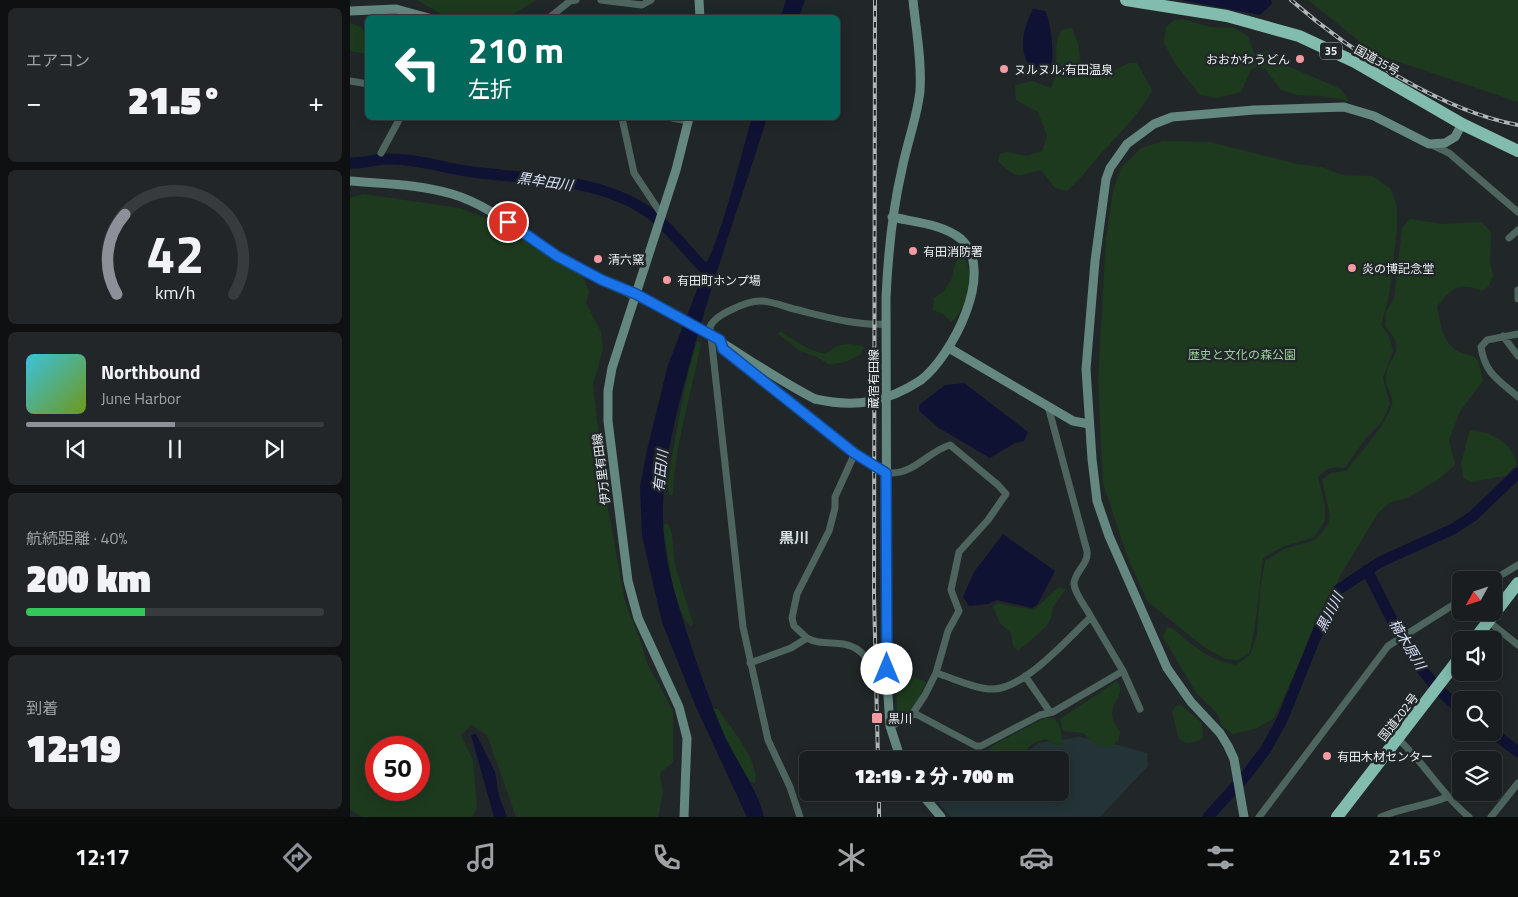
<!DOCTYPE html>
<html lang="ja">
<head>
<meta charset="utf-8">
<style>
	:root { --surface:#191d1f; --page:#222628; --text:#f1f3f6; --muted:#9fa2a4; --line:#373b3d; --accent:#8c9099 }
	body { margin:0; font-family:"Titillium Web","Noto Sans JP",sans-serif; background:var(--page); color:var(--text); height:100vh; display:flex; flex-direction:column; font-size:19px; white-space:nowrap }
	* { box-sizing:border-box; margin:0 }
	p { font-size:16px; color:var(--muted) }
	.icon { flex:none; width:28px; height:28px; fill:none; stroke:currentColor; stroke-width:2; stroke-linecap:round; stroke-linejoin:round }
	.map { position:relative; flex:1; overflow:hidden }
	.details { display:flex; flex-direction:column; gap:8px; padding:8px; background:#0e1011; width:350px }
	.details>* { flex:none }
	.guide { position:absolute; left:15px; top:15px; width:475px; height:105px; border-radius:8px; box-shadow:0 2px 12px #0003,0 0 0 1px var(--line); background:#00695c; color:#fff; overflow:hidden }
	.needle { width:32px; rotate:230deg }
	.fabs { position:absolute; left:1102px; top:571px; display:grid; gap:10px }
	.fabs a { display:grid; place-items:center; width:50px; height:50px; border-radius:8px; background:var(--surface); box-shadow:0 2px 12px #0003,0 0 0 1px var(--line); font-size:25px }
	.speed { position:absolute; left:15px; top:736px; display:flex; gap:10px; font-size:25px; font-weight:700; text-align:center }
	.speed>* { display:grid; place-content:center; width:65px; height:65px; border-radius:50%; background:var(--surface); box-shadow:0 2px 12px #0003,0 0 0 1px var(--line); line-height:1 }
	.speed .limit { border:8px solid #d22; background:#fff; color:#111 }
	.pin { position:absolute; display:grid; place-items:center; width:42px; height:42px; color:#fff; margin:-21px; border:2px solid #fff; border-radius:50%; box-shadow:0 1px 5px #0007 }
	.me { position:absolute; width:55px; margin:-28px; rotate:0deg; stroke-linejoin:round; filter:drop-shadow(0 0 4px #0008) }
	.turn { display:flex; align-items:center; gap:18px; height:105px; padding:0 20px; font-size:22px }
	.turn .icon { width:65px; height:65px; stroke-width:2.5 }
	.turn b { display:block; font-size:35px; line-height:42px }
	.big { font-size:38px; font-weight:800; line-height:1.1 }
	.details .card { flex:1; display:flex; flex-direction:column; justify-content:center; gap:8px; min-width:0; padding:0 18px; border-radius:8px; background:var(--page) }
	.details .dial { align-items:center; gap:0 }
	.dial svg { height:130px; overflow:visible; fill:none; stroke:var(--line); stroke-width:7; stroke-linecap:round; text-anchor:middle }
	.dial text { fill:var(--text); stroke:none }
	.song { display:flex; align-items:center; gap:15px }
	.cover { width:60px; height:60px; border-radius:8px; background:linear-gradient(135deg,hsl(190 70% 55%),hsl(80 70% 35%)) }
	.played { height:5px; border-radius:2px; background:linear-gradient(90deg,var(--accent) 50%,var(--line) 50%) }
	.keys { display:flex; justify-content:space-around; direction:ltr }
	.heat { display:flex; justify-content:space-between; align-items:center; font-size:28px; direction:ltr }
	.charge { height:8px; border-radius:4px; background:linear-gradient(90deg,#34c759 40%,var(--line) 0) }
	.trip { position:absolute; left:449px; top:751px; width:270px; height:50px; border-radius:8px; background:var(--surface); box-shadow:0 2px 12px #0003,0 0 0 1px var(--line); font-weight:800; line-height:50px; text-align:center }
	.dock { display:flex; height:80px; justify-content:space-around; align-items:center; background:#0a0c0c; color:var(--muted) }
	.dock .icon { width:35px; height:35px }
	.dock .selected { color:var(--accent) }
	.dock b { font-size:22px; color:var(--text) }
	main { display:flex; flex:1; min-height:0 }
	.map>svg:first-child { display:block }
	.built { fill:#243336 }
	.green { fill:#1d3a1e; fill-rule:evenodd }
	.water { fill:#0f1233 }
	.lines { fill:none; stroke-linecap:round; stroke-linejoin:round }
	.river { stroke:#0f1233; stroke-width:11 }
	.street { stroke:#4e655f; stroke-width:7 }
	.secondary { stroke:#64887f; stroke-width:9 }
	.highway { stroke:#82bcae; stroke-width:12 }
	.rail-casing { stroke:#b0b6b7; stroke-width:4 }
	.rail { stroke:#212729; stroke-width:2; stroke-dasharray:5.5; stroke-linecap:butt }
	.secondary-bridge { stroke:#64887f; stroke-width:9 }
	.route-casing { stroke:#114b97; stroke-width:12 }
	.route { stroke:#1a73e8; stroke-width:9 }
	.poi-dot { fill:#f49aa3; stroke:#212729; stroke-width:2 }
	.labels { text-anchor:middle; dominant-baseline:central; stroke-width:5; stroke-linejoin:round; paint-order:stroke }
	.shield { fill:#212729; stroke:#afb4b6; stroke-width:1 }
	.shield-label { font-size:11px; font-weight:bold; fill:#ecf1f2 }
	.poi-label { font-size:12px; fill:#ecf1f2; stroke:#212729; text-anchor:start }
	.street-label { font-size:12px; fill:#ecf1f2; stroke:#212729 }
	.park-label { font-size:12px; fill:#9ad09a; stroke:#212729 }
	.water-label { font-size:14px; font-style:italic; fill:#dae1fc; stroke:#212729 }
	.quarter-label { font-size:15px; font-weight:bold; fill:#d7e0e1; stroke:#212729 }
</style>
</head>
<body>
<main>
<section class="details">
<div class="card"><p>エアコン</p>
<div class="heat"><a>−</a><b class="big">21.5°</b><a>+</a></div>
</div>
<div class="card dial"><svg viewBox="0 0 100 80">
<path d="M14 69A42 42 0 1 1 86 69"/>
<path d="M14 69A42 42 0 0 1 19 20" stroke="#8c9099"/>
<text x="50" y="56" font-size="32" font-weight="700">42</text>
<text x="50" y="72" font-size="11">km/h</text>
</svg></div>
<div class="card">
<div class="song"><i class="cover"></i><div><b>Northbound</b><p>June Harbor</p></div></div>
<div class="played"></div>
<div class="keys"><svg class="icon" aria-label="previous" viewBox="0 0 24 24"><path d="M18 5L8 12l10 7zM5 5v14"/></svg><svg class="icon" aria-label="pause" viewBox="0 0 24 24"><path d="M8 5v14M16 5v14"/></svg><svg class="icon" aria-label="next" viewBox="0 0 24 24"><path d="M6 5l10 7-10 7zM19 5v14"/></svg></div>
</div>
<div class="card"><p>航続距離 · 40%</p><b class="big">200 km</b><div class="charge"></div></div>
<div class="card"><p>到着</p><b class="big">12:19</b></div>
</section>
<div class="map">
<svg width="1168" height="817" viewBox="0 0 1168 817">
	<rect width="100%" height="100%" fill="#212729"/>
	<!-- built -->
	<path class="built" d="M730 737 768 745 797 753 798 766 750 817H601L580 794 710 792V760H673L678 751 689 743Z"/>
	<!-- green -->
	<path class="green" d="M67 0H186L162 15 148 18H98Z
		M958 0H1168V102L1025 54Z
		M833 19 860 27 884 28 898 36 904 53 917 51 940 67 991 89 999 101 971 96 947 95 931 90 915 69 908 67 901 70 891 92 867 98 850 95 826 65 814 43 816 27 824 20Z
		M0 23 11 27 17 34V54L0 51Z
		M722 28 728 44 731 65 756 74 779 63H787L802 90C791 113 773 129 756 148 743 162 733 177 717 191L705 188 692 171C684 170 683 172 676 174 664 178 656 169 648 161L650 154 657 152 677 156 692 151 697 136 688 112 666 100 665 85 682 81 701 88C712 66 701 50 711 30Z
		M813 141 860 142 948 164 972 167 991 175 1022 176 1041 189 1047 207V229L1039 296 1031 325 1038 334 1043 350 1033 378 1040 404 1032 422 1015 439 995 468C982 467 976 467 968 478L975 505V521L964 537 932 547 913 558 904 633 899 653 888 660 875 659 854 647 797 601 776 553 753 483 748 380 756 238 763 191 771 168 791 148Z
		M13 194 110 208 140 220 233 277 239 292 236 303 251 332 253 348 243 385 256 497 275 602 291 642 296 661 323 711V762L310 773 313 793 308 817H166L137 735 121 725 111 735 123 760 127 807 122 817H12L0 810V198ZM26 748H69V790H26Z
		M1060 219 1093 224 1132 222 1141 232 1140 264 1143 275 1139 286 1132 291C1108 281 1102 288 1087 306 1090 320 1091 337 1102 347 1119 362 1128 344 1133 381L1110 411 1099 440 1105 465 1086 481 1057 498 1041 502 1028 513 990 576 924 718 905 729 883 734 872 726 867 713 847 694 813 637 817 627C826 629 829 634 836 640 851 652 867 662 886 665L900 655 907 635 910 590 915 561 934 549 965 540 978 525 980 515 972 480 981 473 996 471C1009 454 1038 423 1042 404 1044 396 1035 387 1036 378 1038 354 1059 353 1035 326L1036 312 1044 298 1052 228Z
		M613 256C616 262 620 268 620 274 622 288 612 315 601 322L593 314 583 310 584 298 593 292 601 280 607 258Z
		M431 331C445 341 458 351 476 354 486 344 500 341 514 347L510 355 495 362 480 365 465 356 450 351 428 334Z
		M348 341 351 343C342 392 325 443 323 494L320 496C318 492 318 489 318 485 319 469 341 349 348 341Z
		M1120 430C1142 432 1161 442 1167 464L1155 476 1121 482 1113 478 1111 463Z
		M315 524H318L322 535 325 566 343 623 341 626C321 609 319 551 313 527Z
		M708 588 716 589 703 607 701 618 696 627 668 651 663 646 661 633 650 623 643 607 647 603 684 610Z
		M546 670 576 682C569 698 564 714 547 720Z
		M767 681C780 699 748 704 770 731L769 739 762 747 745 744 733 733 713 731 710 719Z
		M831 705 852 723 853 737 849 741 836 743 829 739 822 712 826 706Z
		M363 709H368C380 727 410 761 405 783L401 782C383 761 373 735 363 709Z
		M695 718H704C711 724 712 735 712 744L706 746 696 739C682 742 677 747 671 760H638V750L643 745Z"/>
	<!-- water -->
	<path class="water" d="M436 0H455L449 17H431Z
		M830 0H921L922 4 910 15Z
		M683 9 695 11C701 19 706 64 699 72 699 73 693 76 692 76 665 60 671 33 683 9Z
		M402 118H417C392 198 363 277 341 359 322 428 302 502 320 574 332 622 352 680 370 725 380 752 409 791 414 817H397L346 707 312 622 292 536 290 486 297 450 318 365 352 277 351 270C368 255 393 146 402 118Z
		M614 383 678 432 674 441 665 443 640 458 589 428 569 411V405L595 385Z
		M653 534 705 571 688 604 682 608 647 600 638 604 619 606 613 597 624 572Z
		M126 734 145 772 149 796 157 817H144L121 735Z"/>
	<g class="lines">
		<!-- river -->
		<path class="river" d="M0 163C14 164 27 158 41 159 66 159 91 167 116 171 174 180 240 176 292 208 319 224 337 253 360 274
			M1017 570C1043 621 1064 674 1111 709
			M1142 732 1168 752
			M858 817 898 773 916 749 932 720 968 631 988 590 1030 562 1103 529 1123 516 1168 473"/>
		<!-- street -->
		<path class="street" d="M251 0 292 5 301 0
			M199 18 220 1 226 0
			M0 81 18 84
			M272 118 284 173 312 215
			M322 118 338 121
			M1080 144 1099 153 1168 212
			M31 153 50 118
			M1159 238 1168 230
			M1168 290V299
			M1168 334 1137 340 1131 347C1135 374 1149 380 1168 397
			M1153 336 1168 356
			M370 341 373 349C397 369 522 473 542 473 565 473 579 451 600 445L648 485 656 494 638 520 609 552 601 590 609 611 598 631 586 673
			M698 406 737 551C739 564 724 572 724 584 725 595 736 607 741 617
			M1143 580 1168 565
			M1138 621 1168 645
			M457 638 444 626 442 618 447 594 479 531 485 508V497L505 453
			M400 663 441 648 457 638C472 647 490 639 505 648 509 650 514 655 517 658L521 685 538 690
			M675 676 700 712
			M564 713 626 746H631L690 715 703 712 773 671
			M540 726 559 719 575 695 586 673C603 678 625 689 642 689 674 690 719 637 741 617L773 671 790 709
			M1048 739C1074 762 1091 794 1119 817
			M450 817 440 787 418 740 393 627 360 327C364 315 397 301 410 301 421 301 433 306 444 309 473 316 506 326 536 324
			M909 817 1038 646 1111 600
			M1031 817C1053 807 1076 806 1097 797
			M1141 817 1168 783"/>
		<!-- secondary -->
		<path class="secondary" d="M349 0 350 18
			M0 11 46 9 79 18
			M0 181C34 184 69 184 102 194 140 205 172 234 206 256 244 280 289 295 328 317 375 342 418 375 465 399
			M542 217C564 222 593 224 611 239 647 271 601 357 571 380
			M599 348 723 421 739 424
			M551 760 540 726 537 680 536 298C538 254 542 212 552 169 557 143 567 118 570 91 572 61 566 30 563 0
			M570 792 591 817
			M334 817 337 738 329 707 288 618 278 581 258 421V391L262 368 326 170 339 118
			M894 817 884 759 878 746 870 733 841 702 817 668 759 536 747 501 742 459 736 369 745 261 756 179 760 168 777 144 804 124 822 117 904 110 994 107 1024 116 1079 144 1095 143 1105 137 1112 124"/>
		<!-- highway -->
		<path class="highway" d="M776 0 877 16 949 36 1005 62 1112 124 1168 151
			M1124 640 1168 583
			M987 817 1111 656"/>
		<!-- rail casing -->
		<g class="rail-casing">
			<path id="rail" d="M525 0 524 595 528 760
				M941 0C999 51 1092 111 1168 125
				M529 792V817"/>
		</g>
		<!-- rail -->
		<use href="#rail" class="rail"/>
		<!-- secondary-bridge -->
		<path class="secondary-bridge" d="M465 399C505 408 536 403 571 380"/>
	</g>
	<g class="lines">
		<!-- route casing -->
		<g class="route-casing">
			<path id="route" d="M158 222 207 256 252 280 286 294 370 340 373 349 504 453 536 473 537 669"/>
		</g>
		<!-- route -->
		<use href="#route" class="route"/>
	</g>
	<!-- markers -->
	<g class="poi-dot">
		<circle cx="950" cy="59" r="5"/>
		<circle cx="654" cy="69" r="5"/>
		<circle cx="563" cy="251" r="5"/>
		<circle cx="248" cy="259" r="5"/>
		<circle cx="1002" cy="268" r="5"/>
		<circle cx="317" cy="280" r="5"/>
		<rect x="521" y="712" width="12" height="12" rx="2.5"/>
		<circle cx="977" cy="756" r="5"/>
	</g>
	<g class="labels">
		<!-- shield labels -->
		<rect class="shield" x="970" y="42.5" width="22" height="17" rx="4"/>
		<g class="shield-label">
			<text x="981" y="51">35</text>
		</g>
		<!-- poi labels -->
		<g class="poi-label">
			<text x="940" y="59" text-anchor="end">おおかわうどん</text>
			<text x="664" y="69">ヌルヌル;有田温泉</text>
			<text x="573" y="251">有田消防署</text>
			<text x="258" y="259">清六窯</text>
			<text x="1012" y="268">炎の博記念堂</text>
			<text x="327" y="280">有田町ホンプ場</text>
			<text x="538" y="718">黒川</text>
			<text x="987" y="756">有田木材センター</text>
		</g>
		<!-- street labels -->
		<g class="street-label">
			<text transform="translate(1027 60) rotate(29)">国道35号</text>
			<text transform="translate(523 379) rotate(-90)">蔵宿有田線</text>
			<text transform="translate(251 469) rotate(-97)">伊万里有田線</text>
			<text transform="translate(1048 717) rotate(-52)">国道202号</text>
		</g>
		<!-- park labels -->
		<g class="park-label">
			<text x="892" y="354">歴史と文化の森公園</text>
		</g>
		<!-- water labels -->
		<g class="water-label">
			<text transform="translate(195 181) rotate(8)">黒牟田川</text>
			<text transform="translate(310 471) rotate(-84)">有田川</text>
			<text transform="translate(979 612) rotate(-63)">黒川川</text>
			<text transform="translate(1058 644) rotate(59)">楠木原川</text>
		</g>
		<!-- quarter labels -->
		<g class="quarter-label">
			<text x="444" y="537">黒川</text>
		</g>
	</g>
</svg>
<div class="fabs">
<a><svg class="needle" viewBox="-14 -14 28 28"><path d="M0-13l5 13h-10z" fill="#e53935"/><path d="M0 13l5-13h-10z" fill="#9fa2a4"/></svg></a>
<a><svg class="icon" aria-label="sound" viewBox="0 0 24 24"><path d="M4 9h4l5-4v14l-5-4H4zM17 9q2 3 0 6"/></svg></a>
<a><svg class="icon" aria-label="search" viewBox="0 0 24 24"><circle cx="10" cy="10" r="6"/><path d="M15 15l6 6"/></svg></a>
<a><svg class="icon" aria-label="layers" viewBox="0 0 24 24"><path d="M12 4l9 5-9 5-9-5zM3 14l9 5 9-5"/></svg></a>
</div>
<div class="speed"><div class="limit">50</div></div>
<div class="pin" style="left:158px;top:222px;background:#d93025"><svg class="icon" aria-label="arrive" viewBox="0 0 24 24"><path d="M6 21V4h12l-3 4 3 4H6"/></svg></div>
<svg class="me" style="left:537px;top:669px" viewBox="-20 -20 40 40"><circle r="19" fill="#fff"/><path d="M0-13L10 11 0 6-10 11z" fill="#1a73e8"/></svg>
<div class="trip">12:19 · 2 分 · 700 m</div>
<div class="guide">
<div class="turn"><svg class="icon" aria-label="left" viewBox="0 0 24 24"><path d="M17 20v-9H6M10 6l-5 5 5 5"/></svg><div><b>210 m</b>左折</div></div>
</div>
</div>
</main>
<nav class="dock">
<b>12:17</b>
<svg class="icon selected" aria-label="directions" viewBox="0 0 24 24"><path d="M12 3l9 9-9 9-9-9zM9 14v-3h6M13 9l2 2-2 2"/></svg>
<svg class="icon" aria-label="music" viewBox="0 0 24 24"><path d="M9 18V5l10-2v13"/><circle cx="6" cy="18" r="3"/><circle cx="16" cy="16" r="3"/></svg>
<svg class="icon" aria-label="phone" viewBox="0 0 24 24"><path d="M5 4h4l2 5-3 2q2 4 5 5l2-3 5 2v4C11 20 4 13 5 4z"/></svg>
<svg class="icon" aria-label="climate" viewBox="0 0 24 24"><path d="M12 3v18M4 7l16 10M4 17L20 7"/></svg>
<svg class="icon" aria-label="car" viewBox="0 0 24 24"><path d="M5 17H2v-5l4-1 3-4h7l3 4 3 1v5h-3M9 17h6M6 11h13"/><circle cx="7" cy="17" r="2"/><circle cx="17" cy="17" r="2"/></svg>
<svg class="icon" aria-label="filters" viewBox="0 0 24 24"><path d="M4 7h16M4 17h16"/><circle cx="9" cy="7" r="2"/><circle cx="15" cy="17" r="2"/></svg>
<b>21.5°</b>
</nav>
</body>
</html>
